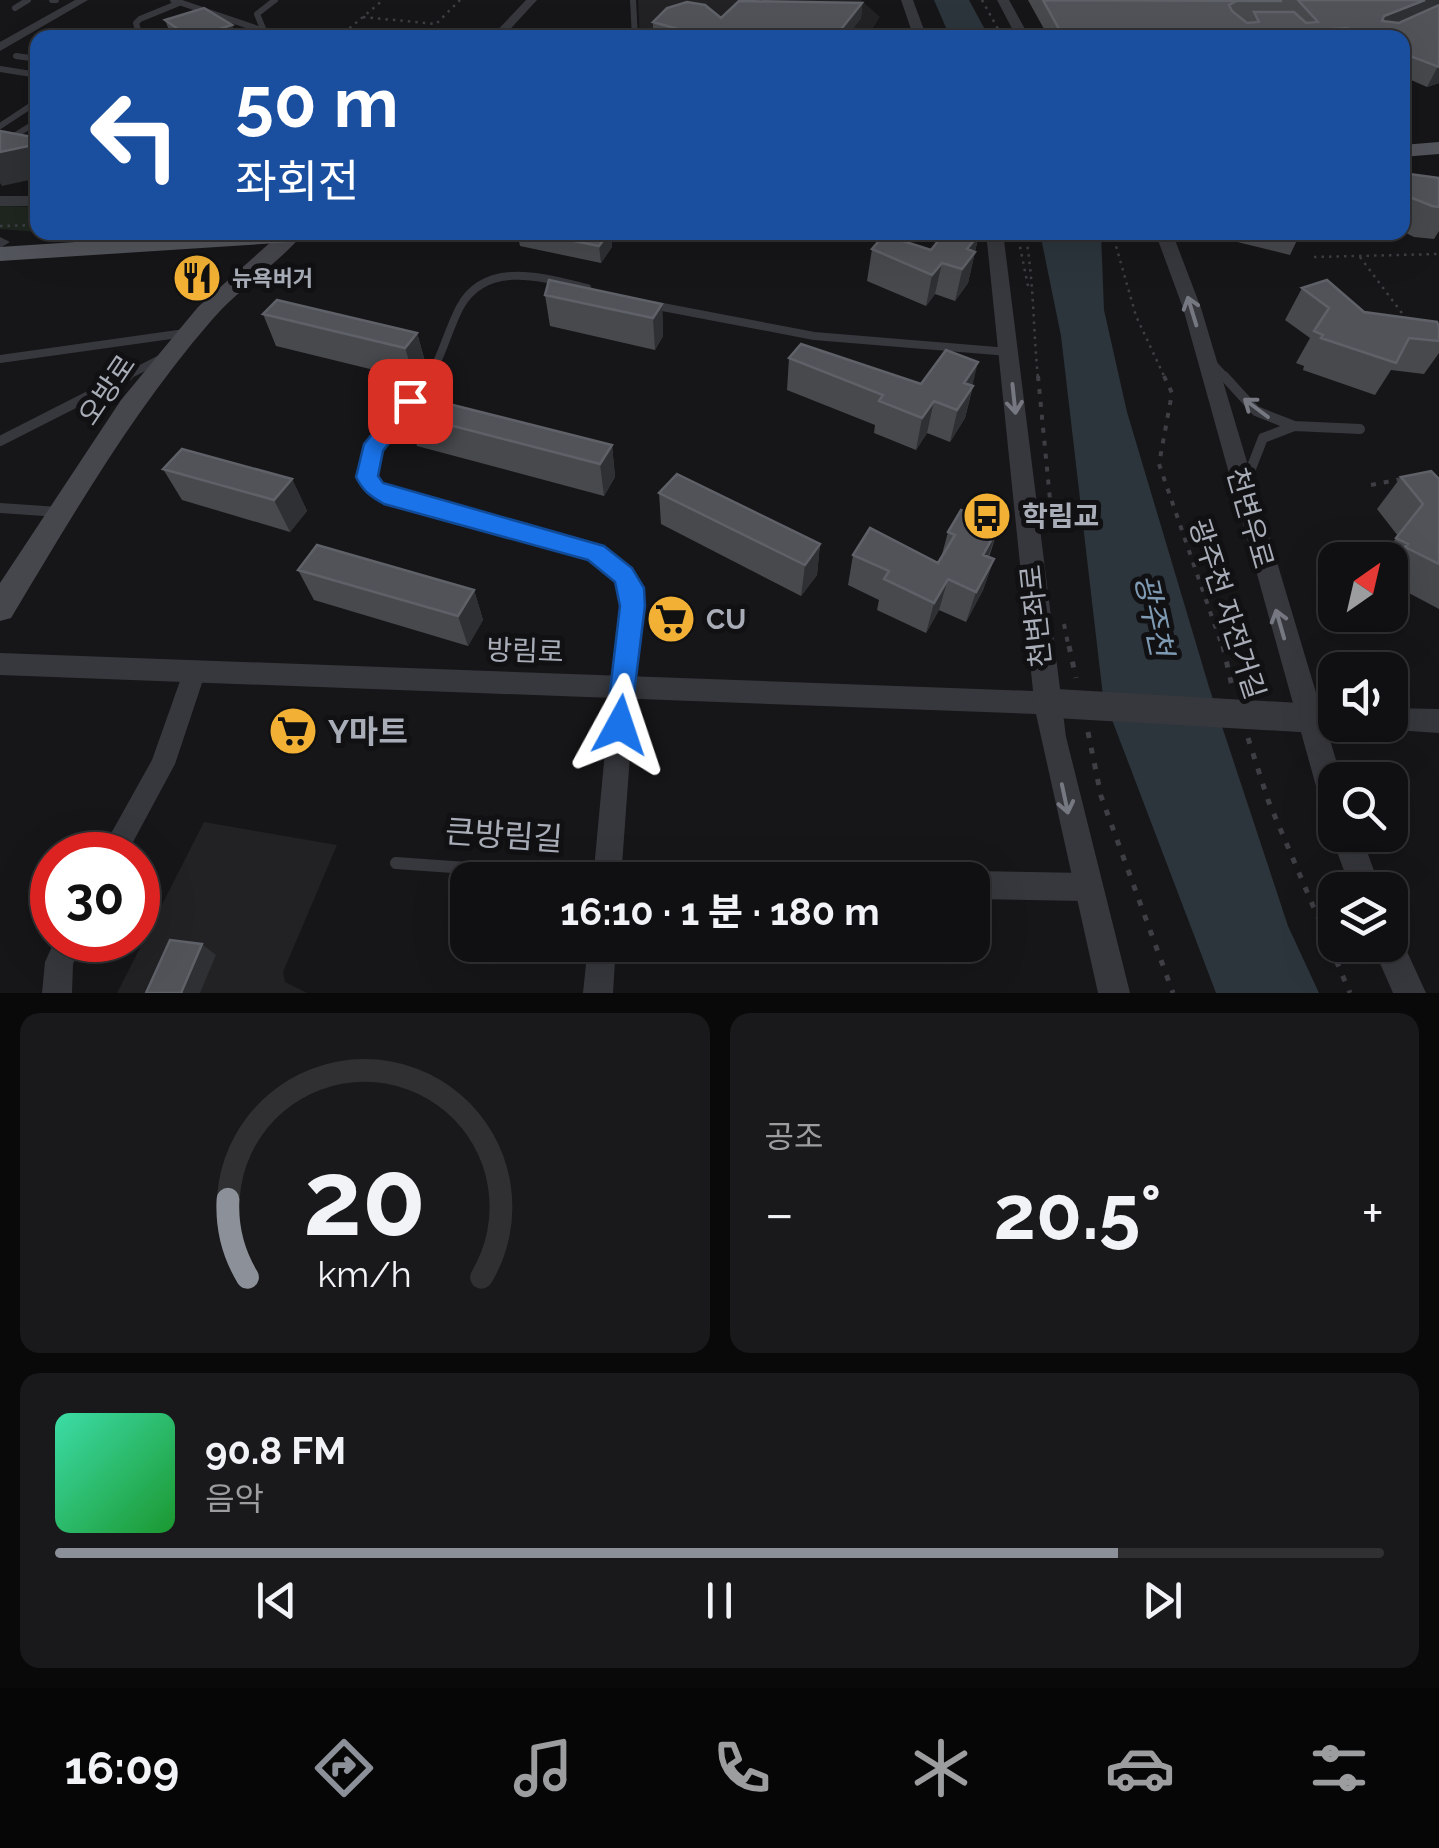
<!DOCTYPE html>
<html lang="ko">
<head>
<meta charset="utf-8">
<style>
	:root { --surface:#101012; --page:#19191b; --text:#f1f3f6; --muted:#9c9d9f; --line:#303032; --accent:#8c9099 }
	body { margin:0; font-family:Raleway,"Noto Sans KR",sans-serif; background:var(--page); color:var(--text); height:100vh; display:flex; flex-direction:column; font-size:38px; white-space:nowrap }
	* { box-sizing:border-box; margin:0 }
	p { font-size:32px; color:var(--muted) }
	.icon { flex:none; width:55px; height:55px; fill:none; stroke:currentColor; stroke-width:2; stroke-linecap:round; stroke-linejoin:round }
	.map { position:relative; height:993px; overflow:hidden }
	.details { display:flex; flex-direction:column; gap:20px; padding:20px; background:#09090a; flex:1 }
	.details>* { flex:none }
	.hud { position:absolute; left:30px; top:30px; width:1380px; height:210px; border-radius:20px; box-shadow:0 10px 40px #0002,0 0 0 2px var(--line); background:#1a4fa0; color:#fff; overflow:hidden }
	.needle { width:65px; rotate:34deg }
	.fabs { position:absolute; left:1318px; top:542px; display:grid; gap:20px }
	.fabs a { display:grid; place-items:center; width:90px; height:90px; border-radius:20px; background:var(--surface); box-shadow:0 10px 40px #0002,0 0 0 2px var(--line); font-size:50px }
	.speed { position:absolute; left:30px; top:832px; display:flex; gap:20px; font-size:50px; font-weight:700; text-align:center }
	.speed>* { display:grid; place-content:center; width:130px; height:130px; border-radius:50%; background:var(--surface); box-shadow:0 10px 40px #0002,0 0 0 2px var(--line); line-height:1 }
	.speed .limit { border:15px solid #d22; background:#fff; color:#111 }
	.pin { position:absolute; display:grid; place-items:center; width:85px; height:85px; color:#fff; margin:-42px; border-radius:20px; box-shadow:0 5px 15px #0006 }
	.me { position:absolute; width:110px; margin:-55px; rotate:5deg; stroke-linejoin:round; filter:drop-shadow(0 0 8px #0008) }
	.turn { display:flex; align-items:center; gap:35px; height:210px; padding:0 40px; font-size:45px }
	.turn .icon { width:130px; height:130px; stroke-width:2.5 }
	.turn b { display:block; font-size:70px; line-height:85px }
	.big { font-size:75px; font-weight:700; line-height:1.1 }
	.details .card { flex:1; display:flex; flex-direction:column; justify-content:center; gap:15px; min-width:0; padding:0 35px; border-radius:20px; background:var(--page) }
	.details .dial { align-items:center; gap:0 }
	.dial svg { height:260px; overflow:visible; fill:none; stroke:var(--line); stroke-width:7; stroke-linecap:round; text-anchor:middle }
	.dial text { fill:var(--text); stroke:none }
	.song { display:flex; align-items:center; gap:30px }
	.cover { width:120px; height:120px; border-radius:15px; background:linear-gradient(135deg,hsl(160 70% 55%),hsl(130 70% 35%)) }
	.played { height:10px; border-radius:5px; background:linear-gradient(90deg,var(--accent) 80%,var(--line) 80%) }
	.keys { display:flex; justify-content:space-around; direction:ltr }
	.heat { display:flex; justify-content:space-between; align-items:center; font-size:55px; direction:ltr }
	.details .tiles { flex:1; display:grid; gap:20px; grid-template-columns:1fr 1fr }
	.card:last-child { grid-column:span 2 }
	.trip { position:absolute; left:450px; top:862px; width:540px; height:100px; border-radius:20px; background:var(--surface); box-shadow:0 10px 40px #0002,0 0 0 2px var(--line); font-weight:700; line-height:100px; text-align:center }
	.dock { display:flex; height:160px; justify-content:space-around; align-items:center; background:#060607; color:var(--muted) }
	.dock .icon { width:70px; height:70px }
	.dock .on { color:var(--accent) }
	.dock b { font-size:45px; color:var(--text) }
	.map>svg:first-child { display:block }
	.built { fill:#222225 }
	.green { fill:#1e261f }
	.water { fill:#2c353c }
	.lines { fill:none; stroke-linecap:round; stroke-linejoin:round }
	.path-far2 { stroke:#3d3f44; stroke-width:2.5; stroke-dasharray:2.5 5; stroke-linecap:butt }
	.path-far1 { stroke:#3d3f44; stroke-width:4; stroke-dasharray:5 8; stroke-linecap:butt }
	.path { stroke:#3d3f44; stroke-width:5; stroke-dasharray:6 10; stroke-linecap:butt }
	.service-far3 { stroke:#37383d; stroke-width:6 }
	.service-far2 { stroke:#37383d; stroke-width:8 }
	.service-far1 { stroke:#37383d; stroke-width:10 }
	.service { stroke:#37383d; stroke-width:12 }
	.minor { fill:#37383d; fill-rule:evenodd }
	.tertiary { fill:#37383d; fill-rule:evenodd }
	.secondary { fill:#45474d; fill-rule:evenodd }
	.primary { fill:#53555c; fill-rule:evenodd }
	.tertiary-bridge { stroke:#37383d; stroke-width:29 }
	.wall { fill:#47494d }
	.shaded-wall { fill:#2f3033 }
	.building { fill:#525359; stroke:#5f6168; stroke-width:2.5 }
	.oneway { stroke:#757881 }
	.route { fill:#1a73e8; stroke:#114b97; stroke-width:2.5 }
	.labels { text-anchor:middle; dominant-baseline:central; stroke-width:10; stroke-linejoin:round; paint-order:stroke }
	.far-poi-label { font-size:22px; font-weight:bold; fill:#a8adb8; stroke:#111113; text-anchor:start }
	.street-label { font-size:28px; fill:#a8adb8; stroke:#111113 }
	.poi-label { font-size:28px; font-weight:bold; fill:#a8adb8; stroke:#111113; text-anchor:start }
	.water-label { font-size:30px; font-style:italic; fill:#7f9bb3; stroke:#111113 }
	.near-poi-label { font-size:32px; font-weight:bold; fill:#a8adb8; stroke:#111113; text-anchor:start }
	.near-street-label { font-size:32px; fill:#a8adb8; stroke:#111113 }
</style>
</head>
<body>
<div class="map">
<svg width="1439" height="993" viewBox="0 0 1439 993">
	<rect width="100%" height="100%" fill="#161618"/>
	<!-- built -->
	<path class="built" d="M638 0H861L880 17 867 37H640Z
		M204 822 337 845 283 972 285 982 307 993H117Z"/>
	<!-- green -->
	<path class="green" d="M0 206 37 207V232L0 229Z"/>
	<!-- water -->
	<path class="water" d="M934 0H969L989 37H950Z
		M1040 233H1101L1104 310 1127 412 1209 687 1288 926 1319 993H1216L1103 696 1061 336Z"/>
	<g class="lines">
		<!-- path-far2 -->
		<path class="path-far2" d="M982 0 1003 38
			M363 17 436 24 460 0
			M338 38 383 0
			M0 226 38 225
			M1017 232 1028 286
			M1025 232C1034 280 1033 329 1038 378
			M1112 232 1136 316 1165 378
			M1314 257 1439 254
			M1360 257 1407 320"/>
		<!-- path-far1 -->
		<path class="path-far1" d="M1038 376 1052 520
			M1164 376 1172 393 1159 464 1223 649
			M1371 485 1401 479
			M1064 624 1069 649"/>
		<!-- path -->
		<path class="path" d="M1069 646 1076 678
			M1223 646 1233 691
			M1088 732 1101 796 1173 993
			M1248 738 1268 800 1350 993"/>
		<!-- service-far3 -->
		<path class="service-far3" d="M52 0H56
			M173 0 264 31
			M275 0 257 14 264 31 301 38
			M633 0 635 38
			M15 8 28 0
			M54 31 100 38
			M140 38 136 23 140 19 179 3
			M16 56 38 59
			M0 69 38 75
			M0 126 38 101
			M0 145 38 121"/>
		<!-- service-far2 -->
		<path class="service-far2" d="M652 305 814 336 1009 352
			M0 359 185 333
			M1213 364 1226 378
			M123 378 162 358
			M429 378C442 356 448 330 460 307 486 259 545 278 587 288"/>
		<!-- service-far1 -->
		<path class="service-far1" d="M430 376 376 445 367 477 375 489 392 498 596 553 613 564 631 587 626 649
			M1224 376 1256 411 1294 426 1263 438 1245 484
			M1294 426 1360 429
			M0 441 128 376
			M0 508 59 512"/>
		<!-- service -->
		<path class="service" d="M623 686 626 646
			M396 863 607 878"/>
		<!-- minor -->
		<path class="minor" d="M75 0H88L0 51V42Z
			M526 0H537L502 38H490Z
			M194 661 202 664 206 671 175 764 126 855H99L152 760 186 664Z
			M623 677 631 680 635 687 622 865 727 866 737 870 741 880H593L611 687 615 680Z
			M972 871 1085 873 1095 877 1099 887 1095 897 1085 901 972 899V880H961L962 875Z
			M55 940H84L73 964 72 993H42L45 962Z
			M588 945H616L613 993H583Z"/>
		<!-- tertiary -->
		<path class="tertiary" d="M901 0H913L927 38H914Z
			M997 0H1009L1030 38H1017Z
			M0 196H38V206H0Z
			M986 232H1003L1066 737 1130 993H1098L1036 714 0 675V653L1033 691Z
			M1155 232H1172L1201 308 1320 706H1335V725H1345L1327 730 1342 780H1335V818L1325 814 1321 804 1183 308Z
			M0 237 10 242 0 248Z
			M1390 708 1439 709V733L1380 729 1379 725H1390Z
			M1335 826V835H1361L1381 890H1351L1331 835Z
			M1390 930 1399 934 1426 993H1393L1372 945H1390Z"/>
		<!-- secondary -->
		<path class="secondary" d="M282 232H305C277 265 239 288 211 321 132 412 73 515 11 618L0 621V583L121 400 198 307Z"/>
		<!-- primary -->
		<path class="primary" d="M1439 142V154L1402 157V145Z
			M227 232H352L341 239 0 261V247Z"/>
		<!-- tertiary-bridge -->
		<path class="tertiary-bridge" d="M1047 703 1308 718"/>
	</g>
	<!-- wall -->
	<path class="wall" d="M1028 0H1439V83L1427 87 1402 76V38H1049Z
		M862 3 861 18 845 38 653 37V22L721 18Z
		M165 20 232 25 236 38H175L171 35Z
		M1402 173 1439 178V231L1434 239 1414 237 1402 231Z
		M517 232H611L612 247 601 263 520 246Z
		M1226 232H1301L1290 255 1225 239Z
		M979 234 968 283 955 301 935 294 926 306 867 281 872 249 931 250Z
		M1302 288 1364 312 1439 327V353L1424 374 1391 370 1375 395 1303 370 1304 366 1296 363 1310 338 1285 320Z
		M545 295 662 304 663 336 655 350 550 326Z
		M263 314 417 333 426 365 415 380 276 346Z
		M789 358 921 384 973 386 965 418 950 442 927 433 916 450 874 433 875 425 787 390Z
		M407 414 612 445 615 477 604 496 417 446Z
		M163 469 292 479 307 511 290 532 182 500Z
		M1401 477 1439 479V609L1390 583V560H1378L1398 536 1377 509Z
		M659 493 820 544 817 575 801 596 661 524Z
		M999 526 989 557 994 559 983 590 966 622 939 610 926 633 877 610 879 600 848 585 853 555 938 563 941 558 948 532Z
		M298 570 474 590 483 620 468 646 314 600Z"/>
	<!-- shaded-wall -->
	<path class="shaded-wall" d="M1425 0H1439V9L1374 35 1384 16Z
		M862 3 861 18 845 38H834Z
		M232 25 236 38H194Z
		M1439 67V83L1427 87 1437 68Z
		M38 144V178L2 186 0 183V152Z
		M609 232H611L612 247 601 263 599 246Z
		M979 234 968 283 955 301 967 249Z
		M942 263 935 294 926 306 932 275Z
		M662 304 663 336 655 350 653 318Z
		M417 333 426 365 415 380 405 348Z
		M978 362 965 418 950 442 964 383Z
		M934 401 927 433 916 450 922 418Z
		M612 445 615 477 604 496 600 464Z
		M292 479 307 511 290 532 274 500Z
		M999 526 988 557 983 555Z
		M820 544 817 575 801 596 805 565Z
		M994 559 983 590 966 622 976 592Z
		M948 579 939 610 926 633 934 603Z
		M474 590 483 620 468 646 458 616Z
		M202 944 216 955 200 993H181Z"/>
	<!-- building -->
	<path class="building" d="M1043 0 1282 1H1237L1229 5 1232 11 1247 23 1259 22 1254 12H1294L1306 23 1318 22 1298 0H1425L1384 16 1382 21 1399 23 1439 5V67L1402 53V38H1368L1347 28 1272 33 1277 38H1064Z
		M739 1 862 3 834 38H744L729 34 703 36 653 22 667 8 687 2 705 5 721 18Z
		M204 8 232 25 191 38 165 20Z
		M0 131 38 138V144L0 152Z
		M1402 173 1439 178V207L1432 206 1402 194Z
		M531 232H609L599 246Z
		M945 232 979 234 967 249 975 252 962 269 942 263 932 275 872 249 884 235 931 250Z
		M549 280 662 304 653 318 545 295Z
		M1327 280 1364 312 1437 322 1439 327V341L1409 338 1396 363 1321 338 1323 335 1314 331 1329 308 1302 288Z
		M277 300 417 333 405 348 263 314Z
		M801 344 921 384 946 350 978 362 964 383 973 386 957 410 934 401 922 418 879 401 883 395 789 358Z
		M421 397 612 445 600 464 407 414Z
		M182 449 292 479 274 500 163 469Z
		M1431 471 1439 479V564L1405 547 1408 544 1396 538 1423 504 1401 477Z
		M677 474 820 544 805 565 659 493Z
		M961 510 999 526 983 555 994 559 976 592 948 579 934 603 884 579 889 571 853 555 870 528 938 563 955 535 948 532Z
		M317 545 474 590 458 616 298 570Z
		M170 940 202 944 181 993H183H146Z"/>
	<!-- one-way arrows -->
	<defs><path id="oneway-shaft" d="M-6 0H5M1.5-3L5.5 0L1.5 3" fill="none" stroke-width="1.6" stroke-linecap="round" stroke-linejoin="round" transform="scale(2.5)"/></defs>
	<g class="oneway">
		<use href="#oneway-shaft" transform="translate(1192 311) rotate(-107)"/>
		<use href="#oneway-shaft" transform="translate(1014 399) rotate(84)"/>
		<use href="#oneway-shaft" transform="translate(1256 408) rotate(-143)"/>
		<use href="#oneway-shaft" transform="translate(1280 624) rotate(-106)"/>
		<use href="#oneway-shaft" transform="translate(1065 799) rotate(78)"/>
	</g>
	<!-- route -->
	<path class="route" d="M410 394 421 401 383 451 378 476 383 483 604 546 632 568 644 588 645 606 629 734 620 738 610 734 606 725 620 606 615 582 588 560 384 504C370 496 363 491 356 477L364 444 403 396Z"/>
	<!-- icons -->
	<defs>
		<g id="restaurant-disc" transform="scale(2.5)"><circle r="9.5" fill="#f2b134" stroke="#111113"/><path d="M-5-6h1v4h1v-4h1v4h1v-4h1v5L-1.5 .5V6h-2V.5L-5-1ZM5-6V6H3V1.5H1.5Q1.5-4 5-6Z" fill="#111"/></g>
		<g id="bus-disc" transform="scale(2.5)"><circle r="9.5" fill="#f2b134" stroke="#111113"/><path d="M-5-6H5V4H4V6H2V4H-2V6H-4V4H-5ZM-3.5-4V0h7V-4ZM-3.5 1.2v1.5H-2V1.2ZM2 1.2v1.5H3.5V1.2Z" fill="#111"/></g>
		<g id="supermarket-disc" transform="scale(2.5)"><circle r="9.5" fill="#f2b134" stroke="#111113"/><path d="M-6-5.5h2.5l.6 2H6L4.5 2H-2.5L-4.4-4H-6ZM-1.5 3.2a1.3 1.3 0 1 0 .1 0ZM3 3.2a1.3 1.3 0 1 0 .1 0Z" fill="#111"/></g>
	</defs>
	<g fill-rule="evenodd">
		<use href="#restaurant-disc" x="197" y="278"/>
		<use href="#bus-disc" x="987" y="516"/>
		<use href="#supermarket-disc" x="671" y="619"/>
		<use href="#supermarket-disc" x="293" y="731"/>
	</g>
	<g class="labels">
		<!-- far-poi labels -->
		<g class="far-poi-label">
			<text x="232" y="278">뉴욕버거</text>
		</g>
		<!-- street labels -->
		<g class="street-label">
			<text transform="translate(107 390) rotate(-56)">오방로</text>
			<text transform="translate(1250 518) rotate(74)">천변우로</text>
			<text transform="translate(1227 609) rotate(72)">광주천 자전거길</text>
			<text transform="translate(1036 616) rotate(-96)">천변좌로</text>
			<text transform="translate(525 651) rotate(2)">방림로</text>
		</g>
		<!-- poi labels -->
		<g class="poi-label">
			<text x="1022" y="516">학림교</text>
			<text x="706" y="619">CU</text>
		</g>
		<!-- water labels -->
		<g class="water-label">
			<text transform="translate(1154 615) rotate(78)">광주천</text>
		</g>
		<!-- near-poi labels -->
		<g class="near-poi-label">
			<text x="328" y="731">Y마트</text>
		</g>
		<!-- near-street labels -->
		<g class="near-street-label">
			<text transform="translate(504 835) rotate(4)">큰방림길</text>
		</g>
	</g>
</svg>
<div class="fabs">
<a><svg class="needle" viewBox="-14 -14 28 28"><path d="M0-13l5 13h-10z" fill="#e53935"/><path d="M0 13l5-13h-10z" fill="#9c9d9f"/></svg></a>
<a><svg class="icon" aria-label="sound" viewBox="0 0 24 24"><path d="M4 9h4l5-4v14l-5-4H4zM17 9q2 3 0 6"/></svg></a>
<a><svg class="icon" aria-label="search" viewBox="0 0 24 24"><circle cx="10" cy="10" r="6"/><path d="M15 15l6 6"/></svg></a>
<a><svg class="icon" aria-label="layers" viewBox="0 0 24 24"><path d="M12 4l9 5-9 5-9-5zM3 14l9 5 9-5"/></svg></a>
</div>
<div class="speed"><div class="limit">30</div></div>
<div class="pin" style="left:410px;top:401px;background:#d93025"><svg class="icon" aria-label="arrive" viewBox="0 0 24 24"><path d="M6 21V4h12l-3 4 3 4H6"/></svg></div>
<svg class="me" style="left:620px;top:725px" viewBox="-20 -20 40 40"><path d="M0-17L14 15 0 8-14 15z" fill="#1a73e8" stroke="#fff" stroke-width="4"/></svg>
<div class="trip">16:10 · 1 분 · 180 m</div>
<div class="hud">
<div class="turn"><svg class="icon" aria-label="left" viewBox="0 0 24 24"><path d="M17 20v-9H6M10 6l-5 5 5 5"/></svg><div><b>50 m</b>좌회전</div></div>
</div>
</div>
<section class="details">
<div class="tiles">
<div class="card dial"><svg viewBox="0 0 100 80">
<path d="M14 69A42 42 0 1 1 86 69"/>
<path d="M14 69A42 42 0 0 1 8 45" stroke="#8c9099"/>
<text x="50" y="56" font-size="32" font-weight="700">20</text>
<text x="50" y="72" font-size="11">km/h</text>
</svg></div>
<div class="card"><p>공조</p>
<div class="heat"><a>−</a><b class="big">20.5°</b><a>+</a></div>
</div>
<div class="card">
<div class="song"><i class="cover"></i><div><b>90.8 FM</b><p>음악</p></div></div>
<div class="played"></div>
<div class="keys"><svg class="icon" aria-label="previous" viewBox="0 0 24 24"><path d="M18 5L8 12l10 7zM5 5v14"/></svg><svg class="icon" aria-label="pause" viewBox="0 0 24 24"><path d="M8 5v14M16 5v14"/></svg><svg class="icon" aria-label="next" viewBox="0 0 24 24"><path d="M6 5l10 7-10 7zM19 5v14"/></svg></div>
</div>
</div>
</section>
<nav class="dock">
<b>16:09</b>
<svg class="icon on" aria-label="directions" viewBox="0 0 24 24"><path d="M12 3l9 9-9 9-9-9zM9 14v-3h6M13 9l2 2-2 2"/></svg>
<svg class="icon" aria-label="music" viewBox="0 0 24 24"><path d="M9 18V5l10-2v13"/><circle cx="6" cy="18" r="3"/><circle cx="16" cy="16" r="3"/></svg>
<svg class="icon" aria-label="phone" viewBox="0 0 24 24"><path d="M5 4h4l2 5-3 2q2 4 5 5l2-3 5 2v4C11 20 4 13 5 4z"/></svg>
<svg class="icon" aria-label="climate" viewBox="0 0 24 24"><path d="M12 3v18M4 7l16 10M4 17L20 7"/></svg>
<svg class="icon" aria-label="car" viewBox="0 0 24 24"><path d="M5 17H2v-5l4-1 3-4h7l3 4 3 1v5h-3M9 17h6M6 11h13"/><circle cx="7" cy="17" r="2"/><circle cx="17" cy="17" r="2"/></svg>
<svg class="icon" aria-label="filters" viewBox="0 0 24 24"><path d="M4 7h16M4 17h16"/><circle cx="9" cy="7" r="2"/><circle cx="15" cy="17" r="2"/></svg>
</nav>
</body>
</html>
